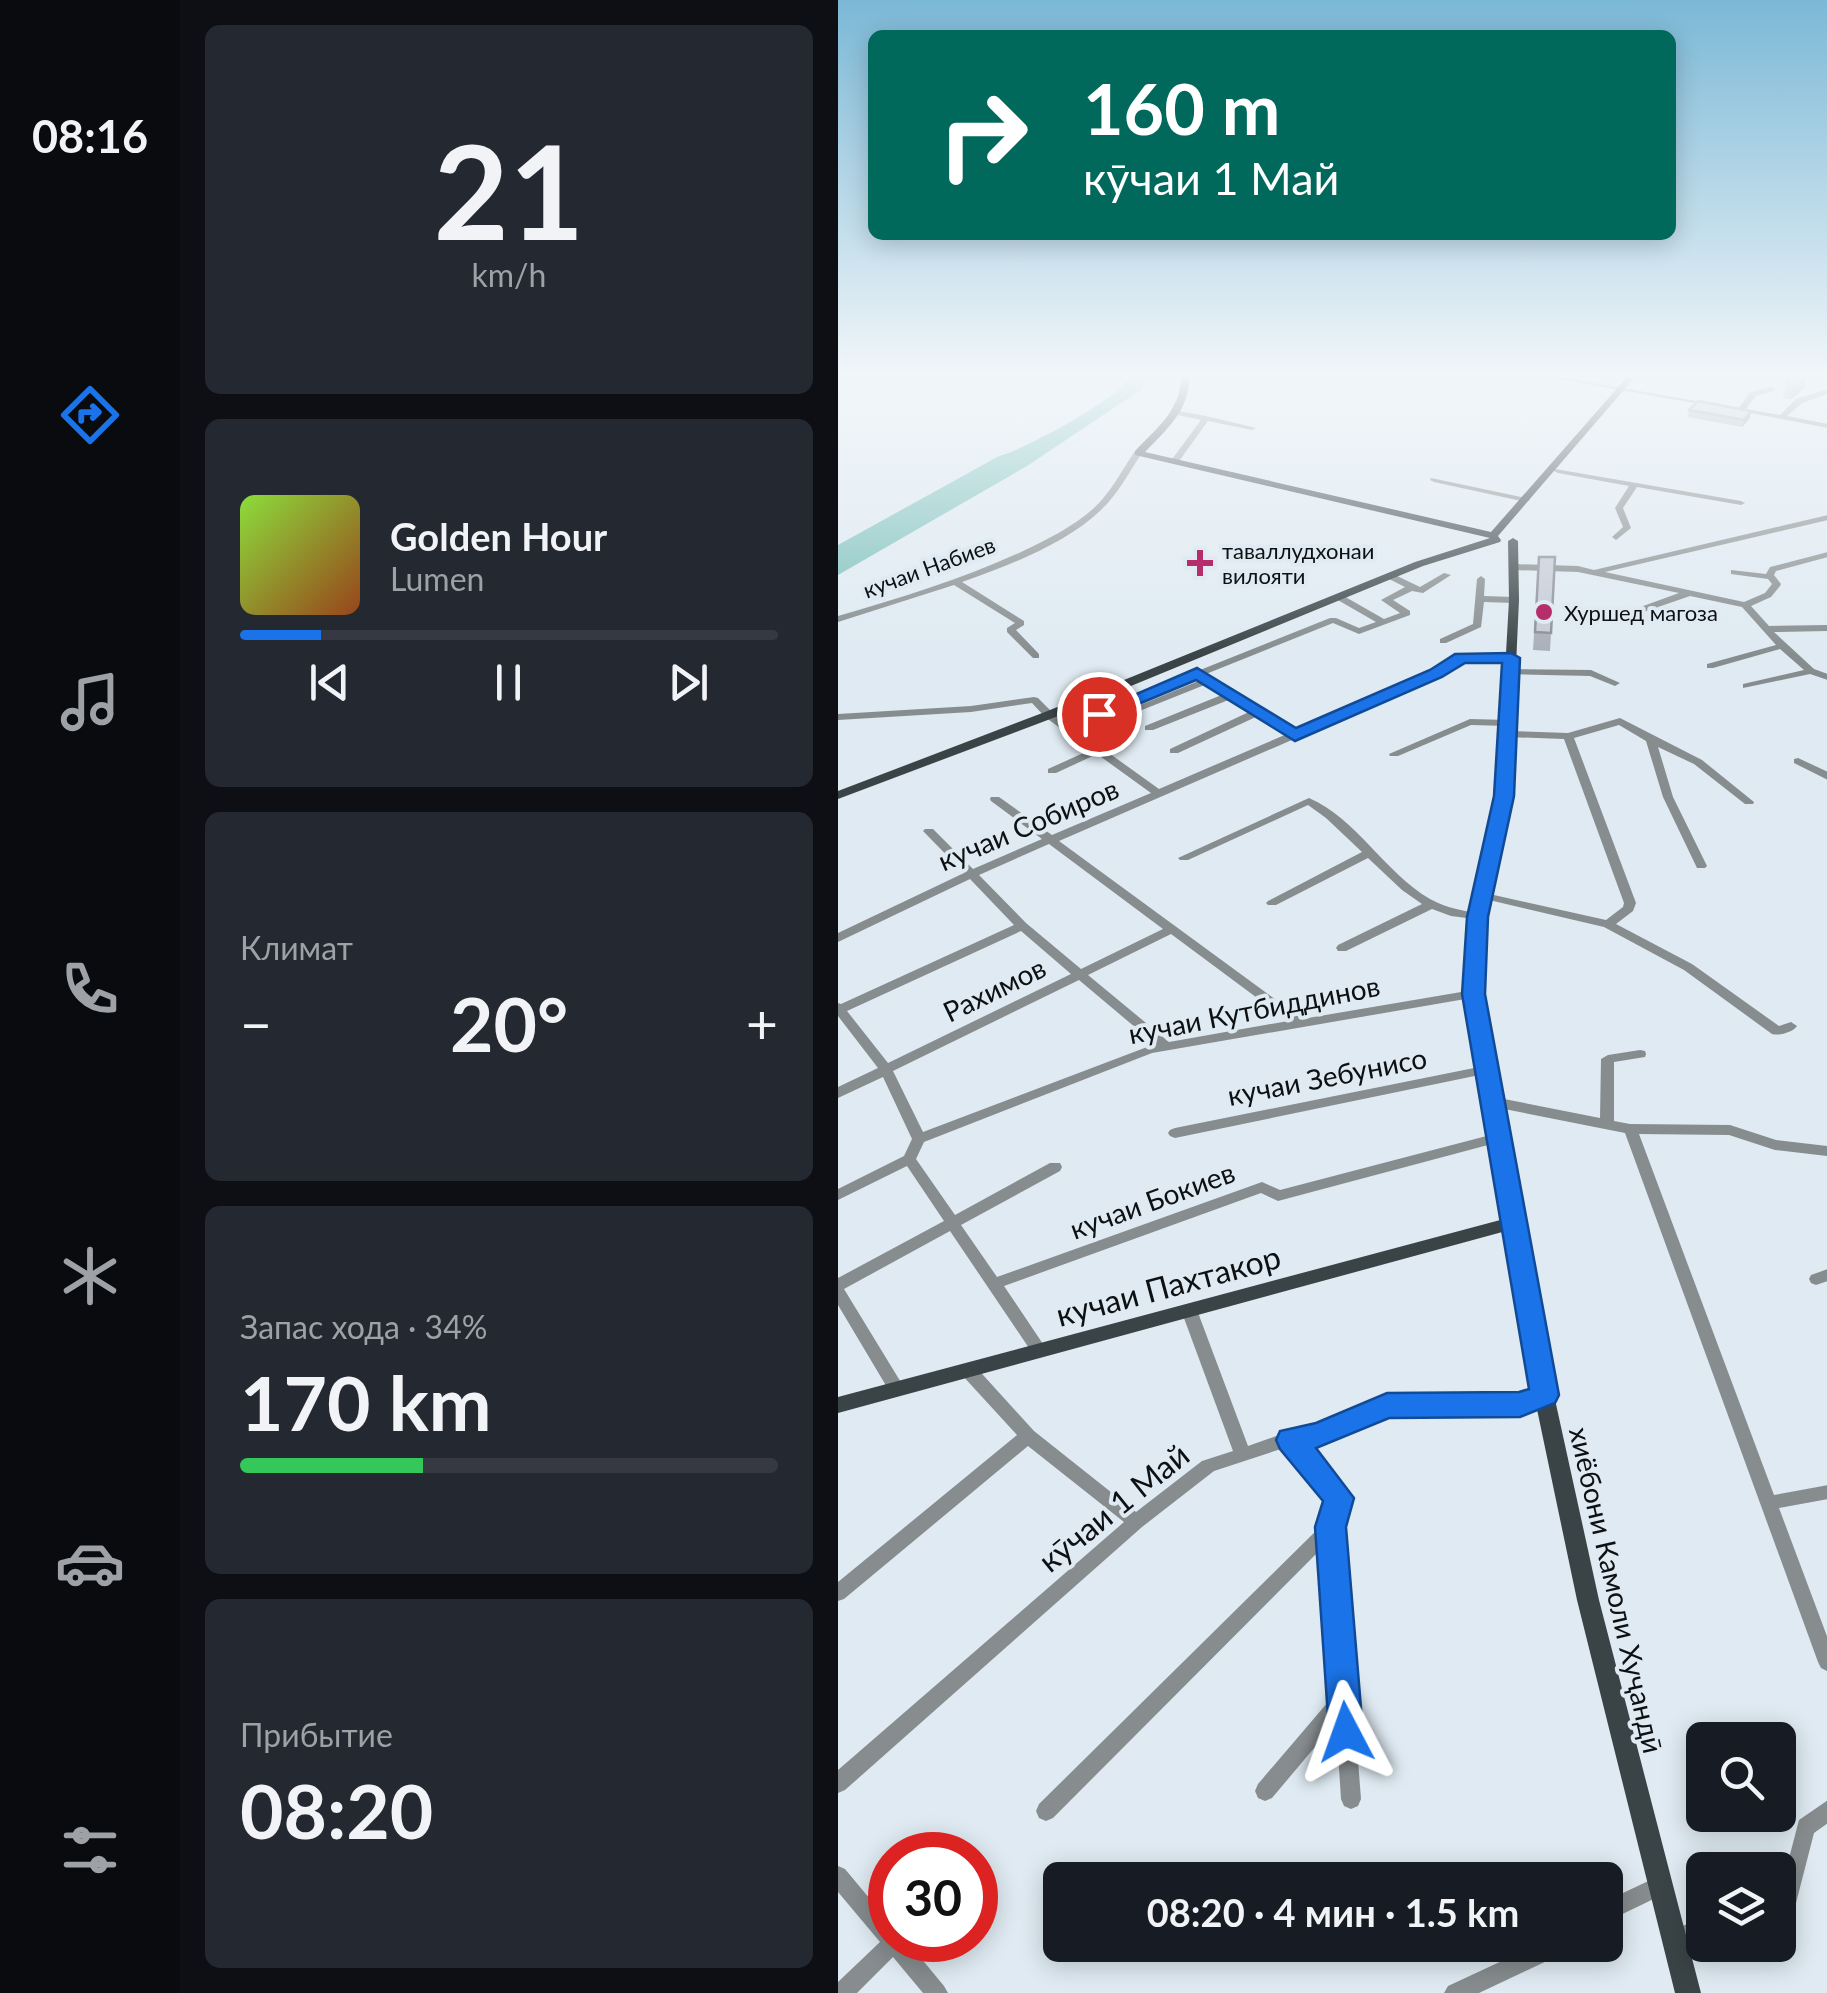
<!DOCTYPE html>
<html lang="ru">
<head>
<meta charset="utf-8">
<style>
	:root { --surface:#171b24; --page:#242831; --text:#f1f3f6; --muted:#9ea1a6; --line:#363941; --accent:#1a73e8 }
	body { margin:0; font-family:Lato,sans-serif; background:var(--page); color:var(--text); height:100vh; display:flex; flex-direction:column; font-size:38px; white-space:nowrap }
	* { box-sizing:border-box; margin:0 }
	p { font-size:32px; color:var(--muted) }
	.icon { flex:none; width:55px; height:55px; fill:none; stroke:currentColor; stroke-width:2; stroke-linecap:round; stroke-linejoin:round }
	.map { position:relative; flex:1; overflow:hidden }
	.panel { display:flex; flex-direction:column; gap:25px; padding:25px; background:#0d0f14; width:658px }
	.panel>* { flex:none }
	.banner { position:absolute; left:30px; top:30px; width:808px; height:210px; border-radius:15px; box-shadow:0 5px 25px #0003; background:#00695c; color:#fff; overflow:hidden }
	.fabs { position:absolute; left:848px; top:1722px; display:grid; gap:20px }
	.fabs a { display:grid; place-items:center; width:110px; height:110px; border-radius:15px; background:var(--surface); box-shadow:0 5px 25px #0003; font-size:50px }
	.speed { position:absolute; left:30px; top:1832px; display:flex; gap:20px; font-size:50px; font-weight:700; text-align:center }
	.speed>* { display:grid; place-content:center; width:130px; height:130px; border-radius:50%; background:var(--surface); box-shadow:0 5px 25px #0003; line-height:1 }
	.speed .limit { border:15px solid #d22; background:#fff; color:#111 }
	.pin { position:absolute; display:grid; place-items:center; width:85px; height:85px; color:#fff; margin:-42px; border:5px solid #fff; border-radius:50%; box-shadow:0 2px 10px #0007 }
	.me { position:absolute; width:110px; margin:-55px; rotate:356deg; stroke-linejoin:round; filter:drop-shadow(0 0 8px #0008) }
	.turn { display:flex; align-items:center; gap:35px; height:210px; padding:0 50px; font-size:45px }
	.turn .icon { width:130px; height:130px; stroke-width:2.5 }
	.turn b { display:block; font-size:70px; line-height:85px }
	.big { font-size:75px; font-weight:700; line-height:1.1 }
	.panel .tile { flex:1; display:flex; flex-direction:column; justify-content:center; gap:15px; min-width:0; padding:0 35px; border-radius:15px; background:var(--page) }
	.panel .dial { align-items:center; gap:0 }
	.dial b { font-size:130px; line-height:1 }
	.song { display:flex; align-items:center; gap:30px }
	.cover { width:120px; height:120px; border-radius:15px; background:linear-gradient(135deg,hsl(90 70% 55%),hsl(20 70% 35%)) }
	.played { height:10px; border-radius:5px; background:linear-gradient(90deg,var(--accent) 15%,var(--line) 15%) }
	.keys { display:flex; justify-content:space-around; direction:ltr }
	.heat { display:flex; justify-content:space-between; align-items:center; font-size:55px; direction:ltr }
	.charge { height:15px; border-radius:8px; background:linear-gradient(90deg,#34c759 34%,var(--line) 0) }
	.trip { position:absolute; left:205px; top:1862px; width:580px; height:100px; border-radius:15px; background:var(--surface); box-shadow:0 5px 25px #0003; font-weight:700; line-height:100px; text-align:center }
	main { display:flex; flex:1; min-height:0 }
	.tab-bar { display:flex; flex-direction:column; width:180px; justify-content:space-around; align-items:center; background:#090b0e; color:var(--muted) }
	.tab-bar .icon { width:70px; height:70px }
	.tab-bar .current { color:var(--accent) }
	.tab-bar b { font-size:45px; color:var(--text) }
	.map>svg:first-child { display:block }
	.water { fill:#79bfba }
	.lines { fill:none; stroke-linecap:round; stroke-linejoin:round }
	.minor { fill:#878d8f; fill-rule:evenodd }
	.major { fill:#3a4447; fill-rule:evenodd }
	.wall { fill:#a9afb8 }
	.shaded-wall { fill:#8a8e96 }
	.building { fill:#c5cbd6; stroke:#8a8e96; stroke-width:2.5 }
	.route { fill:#1a73e8; stroke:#114b97; stroke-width:2.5 }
	.poi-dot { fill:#b62d6b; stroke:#dfeaf2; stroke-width:4 }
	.labels { text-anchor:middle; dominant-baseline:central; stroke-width:8; stroke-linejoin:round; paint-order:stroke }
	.far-poi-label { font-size:22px; fill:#0d1113; stroke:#dfeaf2; text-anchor:start }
	.far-street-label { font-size:22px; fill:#0d1113; stroke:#dfeaf2 }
	.street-label { font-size:28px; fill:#0d1113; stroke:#dfeaf2 }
	.near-street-label { font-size:32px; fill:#0d1113; stroke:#dfeaf2 }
</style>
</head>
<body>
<main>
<nav class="tab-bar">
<b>08:16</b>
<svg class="icon current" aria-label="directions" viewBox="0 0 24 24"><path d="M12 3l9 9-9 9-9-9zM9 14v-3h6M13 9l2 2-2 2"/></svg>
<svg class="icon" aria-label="music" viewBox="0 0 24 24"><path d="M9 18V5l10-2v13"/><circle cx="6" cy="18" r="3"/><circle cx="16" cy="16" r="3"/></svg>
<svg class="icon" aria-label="phone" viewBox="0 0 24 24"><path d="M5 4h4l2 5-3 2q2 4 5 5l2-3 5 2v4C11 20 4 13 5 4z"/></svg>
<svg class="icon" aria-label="climate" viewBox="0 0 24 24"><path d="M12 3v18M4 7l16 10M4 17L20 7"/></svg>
<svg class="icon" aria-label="car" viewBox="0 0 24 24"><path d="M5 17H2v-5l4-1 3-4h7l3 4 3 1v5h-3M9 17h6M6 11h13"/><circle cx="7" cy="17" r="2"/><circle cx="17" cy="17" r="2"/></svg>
<svg class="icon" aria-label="filters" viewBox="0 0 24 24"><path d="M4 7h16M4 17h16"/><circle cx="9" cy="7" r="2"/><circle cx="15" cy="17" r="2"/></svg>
</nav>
<section class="panel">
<div class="tile dial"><b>21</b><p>km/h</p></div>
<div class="tile">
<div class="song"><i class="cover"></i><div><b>Golden Hour</b><p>Lumen</p></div></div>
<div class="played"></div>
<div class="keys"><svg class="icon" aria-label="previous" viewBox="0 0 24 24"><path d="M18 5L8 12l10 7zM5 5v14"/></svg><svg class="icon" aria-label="pause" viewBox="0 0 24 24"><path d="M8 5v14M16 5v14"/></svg><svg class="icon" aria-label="next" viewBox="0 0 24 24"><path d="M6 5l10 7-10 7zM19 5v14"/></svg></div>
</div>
<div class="tile"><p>Климат</p>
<div class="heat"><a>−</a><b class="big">20°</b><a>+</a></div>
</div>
<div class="tile"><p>Запас хода · 34%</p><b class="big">170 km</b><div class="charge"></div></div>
<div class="tile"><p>Прибытие</p><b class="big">08:20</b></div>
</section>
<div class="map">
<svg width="990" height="1993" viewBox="0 0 990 1993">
	<rect width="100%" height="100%" fill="#dfeaf2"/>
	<!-- water -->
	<path class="water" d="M291 377H308L304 389 189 466 0 575V545L161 456C186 450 284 397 291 377Z"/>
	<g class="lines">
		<!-- minor -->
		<path class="minor" d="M708 377H723L876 404 872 406Z
			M933 387H936V391L918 396 908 409 942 415 958 399 990 389V394L964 403 949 416 990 424V428L892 409 896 407 901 408 912 392Z
			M335 410 368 416 418 428 414 430 370 421 339 464H336L332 462 363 420 335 414Z
			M297 451 304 453C291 472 280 494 263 510 228 544 169 566 124 582L186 621V625L178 630 201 654V658H195L169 632V628L177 623 116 585 0 622V616C63 598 124 579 183 552 208 540 235 527 256 508 273 492 284 470 297 451Z
			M717 469 903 501 907 503 903 505 799 487 785 508 793 528 778 540 774 537 785 527 777 508 791 486 720 473 716 471Z
			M593 478 688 498 692 500 688 502 596 482 592 480Z
			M990 515V520L767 572 906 602 927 593 934 584 930 579 893 574V570L928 574 932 567 990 552V557L938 571 936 575 943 584 942 586 933 597 913 606 931 626 990 625V631L936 632 976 669 990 674V680L972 674 905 688V684L966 670 942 649 875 668H869V664L938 645 904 607 852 596 800 614 797 613V609L841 593 740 572 676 570 672 567 676 564 740 566 756 570Z
			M606 573 613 575 585 593 574 591 555 600 572 611V615L521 634 495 623 368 674 457 731 595 672 620 656 673 655 676 656V660L625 661 601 676 221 841 464 1019 635 990 641 994 639 997 314 1053 86 1142 78 1159 117 1215 212 1163H222L224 1167 222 1171 123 1225 159 1277 424 1182 442 1190 660 1133 665 1135 667 1138 665 1141 440 1201 423 1193 166 1286 209 1350 207 1354 201 1356 195 1354 112 1231 6 1289 67 1389 65 1394 59 1396 53 1394 0 1305V1278L106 1221 69 1166 0 1200V1189L66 1156 74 1139 45 1077 0 1098V1087L40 1068 0 1016V1003L3 1004 176 925 132 879 0 942V933L126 873 87 833 85 831 87 829H95L135 869 204 839 153 801 152 799 153 797H161L214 835 313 793 259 754 218 773H210V769L252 750 207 717 194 703 133 712 0 720V714L133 706 196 697 200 698 215 713 321 789 449 734 420 716 340 753H332V749L413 711 393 699 315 730H307V726L386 694 369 684 289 716 285 717 280 714 363 680 360 678 265 716H257V712L492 618H498L521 628 538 622 498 599V595H504L546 619 562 613 543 600 567 587 549 578V574H555L582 587ZM211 844 325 929 243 969 188 923 141 875ZM183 931 233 974 50 1063 9 1011ZM333 934 450 1021 331 1042 250 975ZM241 980 317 1044 85 1132 55 1071Z
			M643 576 647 579 646 596 676 597 681 600 676 603 646 602 643 627 608 643H602V639L635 624 639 579Z
			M673 669 753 670 782 683 777 686 752 676 670 674 668 672Z
			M782 718 864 760 916 802 915 804H907L856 764 820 747 835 797 869 866 867 868H859L825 797 808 741 781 725 736 738 798 903 795 911 778 924 854 964 941 1026 953 1022 959 1026C955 1032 942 1036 934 1034L846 970 766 927 647 899 641 896 647 893 768 920 785 907 786 903 726 739 670 737 665 734 670 731 730 733Z
			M632 719 670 720 675 723 670 726 633 725 560 756H552L551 754Z
			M960 758 990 772V780L956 763V759Z
			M471 798C519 819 546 872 592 899 608 908 626 911 644 914L646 917 644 920 613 916 594 909 508 951H500L498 948 500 945 584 904 564 890 530 858 438 905H430L428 903 430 901 524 852 488 818 470 805 350 860H342L340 858Z
			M802 1050 807 1051 808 1054 807 1057 776 1062V1121L792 1124 892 1125 938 1140 990 1146V1156L937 1150 891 1135 801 1134 936 1495 990 1485V1499L941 1508 990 1639 989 1671 983 1668 980 1662 787 1133 656 1107 651 1105 649 1102 651 1099 656 1097 762 1118 763 1059 770 1055Z
			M651 1065 656 1066 658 1069 656 1072 337 1138 332 1136 330 1133 332 1130 337 1128Z
			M990 1269V1281L978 1285 973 1283 971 1279 973 1275Z
			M351 1304 356 1306 359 1310 410 1446 441 1435 479 1428 549 1399 681 1398 706 1388 712 1390 714 1395 712 1400 682 1412 550 1413 487 1440 467 1444 509 1498 502 1527 523 1799 520 1806 513 1809 506 1806 503 1799 498 1722 434 1798 427 1801 420 1798 417 1791 420 1784 496 1695 486 1546 215 1818 208 1821 201 1818 198 1811 201 1804 486 1523 492 1500 449 1447 376 1471 304 1527 7 1790 0 1793V1770L286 1522 190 1446 6 1599 0 1601V1582L179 1435 124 1375 122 1370 124 1365 130 1364 136 1365 196 1431 298 1512 364 1461 395 1451 343 1310 346 1306Z
			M990 1800V1823L976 1833 958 1903 940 1910V1890L943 1889 961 1820Z
			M0 1866 7 1869 52 1923V1940H68L106 1986 110 1993H85L55 1957 19 1993H0V1982L42 1942 0 1892Z
			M821 1876 828 1879 831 1886 828 1893 768 1922V1901Z
			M865 1918V1938L836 1949 829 1946 826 1939 829 1932Z
			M698 1945H731L728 1952 641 1993H606L610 1986Z"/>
		<!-- major -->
		<path class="major" d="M343 377H351C352 410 328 430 307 452L653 532 789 377H797L660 536 663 540 662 542 585 566 215 718 0 799V791L207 712 577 562 652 538 297 455V451C318 429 343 410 343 377Z
			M675 538 680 541 681 600 672 796 647 917 642 994 716 1395 761 1600 863 1993H837L739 1600 696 1395 668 1231 0 1413V1397L666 1219 628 994 633 917 660 796 671 600 670 541Z"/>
	</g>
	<!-- wall -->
	<path class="wall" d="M953 377H969L967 388 953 399 945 398 948 382Z
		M851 410 912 418 904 427 850 417Z
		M701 557 713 633 712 651 695 650Z"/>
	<!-- shaded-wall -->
	<path class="shaded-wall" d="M965 377H969L967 388 953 399 955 384Z
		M913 411 912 418 904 427 906 420Z"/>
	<!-- building -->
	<path class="building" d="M953 377H965L955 384 948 382Z
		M860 401 913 411 906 420 851 410Z
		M701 557H717L713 633 697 632Z"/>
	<!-- sky -->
	<linearGradient id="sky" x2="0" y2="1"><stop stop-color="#7bb8d6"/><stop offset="0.57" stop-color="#f1f6f9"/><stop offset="1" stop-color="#f1f6f9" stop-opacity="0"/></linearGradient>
	<rect width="990" height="656" fill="url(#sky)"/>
	<!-- route -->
	<path class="route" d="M673 653 682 658 676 796 650 917 647 994 721 1395 717 1403 682 1417 551 1418 478 1448 516 1498 508 1527 525 1732 520 1744 508 1749 496 1744 491 1732 477 1527 485 1501 442 1449 438 1440 442 1431 478 1423 549 1393 681 1392 691 1389 624 994 629 917 656 796 664 663H627L604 677 457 741 358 680 267 718H255L252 714 359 668 458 728 592 670 617 654Z"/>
	<!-- markers -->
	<g class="poi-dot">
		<path d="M357 548h10v10h10v10h-10v10h-10v-10h-10v-10h10z"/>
		<circle cx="706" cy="612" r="10"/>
	</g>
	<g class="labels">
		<!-- far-poi labels -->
		<g class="far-poi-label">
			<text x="384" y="550">таваллудхонаи<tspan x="384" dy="25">вилояти</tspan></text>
			<text x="726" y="612">Хуршед магоза</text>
		</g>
		<!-- far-street labels -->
		<g class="far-street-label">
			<text transform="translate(91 567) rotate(-20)">кучаи Набиев</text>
		</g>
		<!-- street labels -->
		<g class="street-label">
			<text transform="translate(190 824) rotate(-23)">кучаи Собиров</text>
			<text transform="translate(156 989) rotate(-26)">Рахимов</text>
			<text transform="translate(416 1009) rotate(-11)">кучаи Кутбиддинов</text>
			<text transform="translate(489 1076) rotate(-11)">кучаи Зебунисо</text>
			<text transform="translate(314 1200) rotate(-20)">кучаи Бокиев</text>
			<text transform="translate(779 1590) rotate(77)">хиёбони Камоли Хуҷандӣ</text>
		</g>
		<!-- near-street labels -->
		<g class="near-street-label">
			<text transform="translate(330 1285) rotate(-15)">кучаи Пахтакор</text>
			<text transform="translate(275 1507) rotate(-39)">кӯчаи 1 Май</text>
		</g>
	</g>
</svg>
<div class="fabs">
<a><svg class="icon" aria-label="search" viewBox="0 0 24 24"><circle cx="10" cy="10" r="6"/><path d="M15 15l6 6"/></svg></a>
<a><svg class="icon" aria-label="layers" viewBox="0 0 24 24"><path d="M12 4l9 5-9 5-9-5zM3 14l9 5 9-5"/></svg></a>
</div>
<div class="speed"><div class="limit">30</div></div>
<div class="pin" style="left:261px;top:714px;background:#d93025"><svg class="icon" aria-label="arrive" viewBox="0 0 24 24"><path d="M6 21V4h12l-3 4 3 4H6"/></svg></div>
<svg class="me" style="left:508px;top:1732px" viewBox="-20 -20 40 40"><path d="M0-17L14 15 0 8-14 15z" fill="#1a73e8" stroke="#fff" stroke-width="4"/></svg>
<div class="trip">08:20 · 4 мин · 1.5 km</div>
<div class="banner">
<div class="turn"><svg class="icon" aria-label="right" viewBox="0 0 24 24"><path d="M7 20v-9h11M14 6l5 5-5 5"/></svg><div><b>160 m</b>кӯчаи 1 Май</div></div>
</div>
</div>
</main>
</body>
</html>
